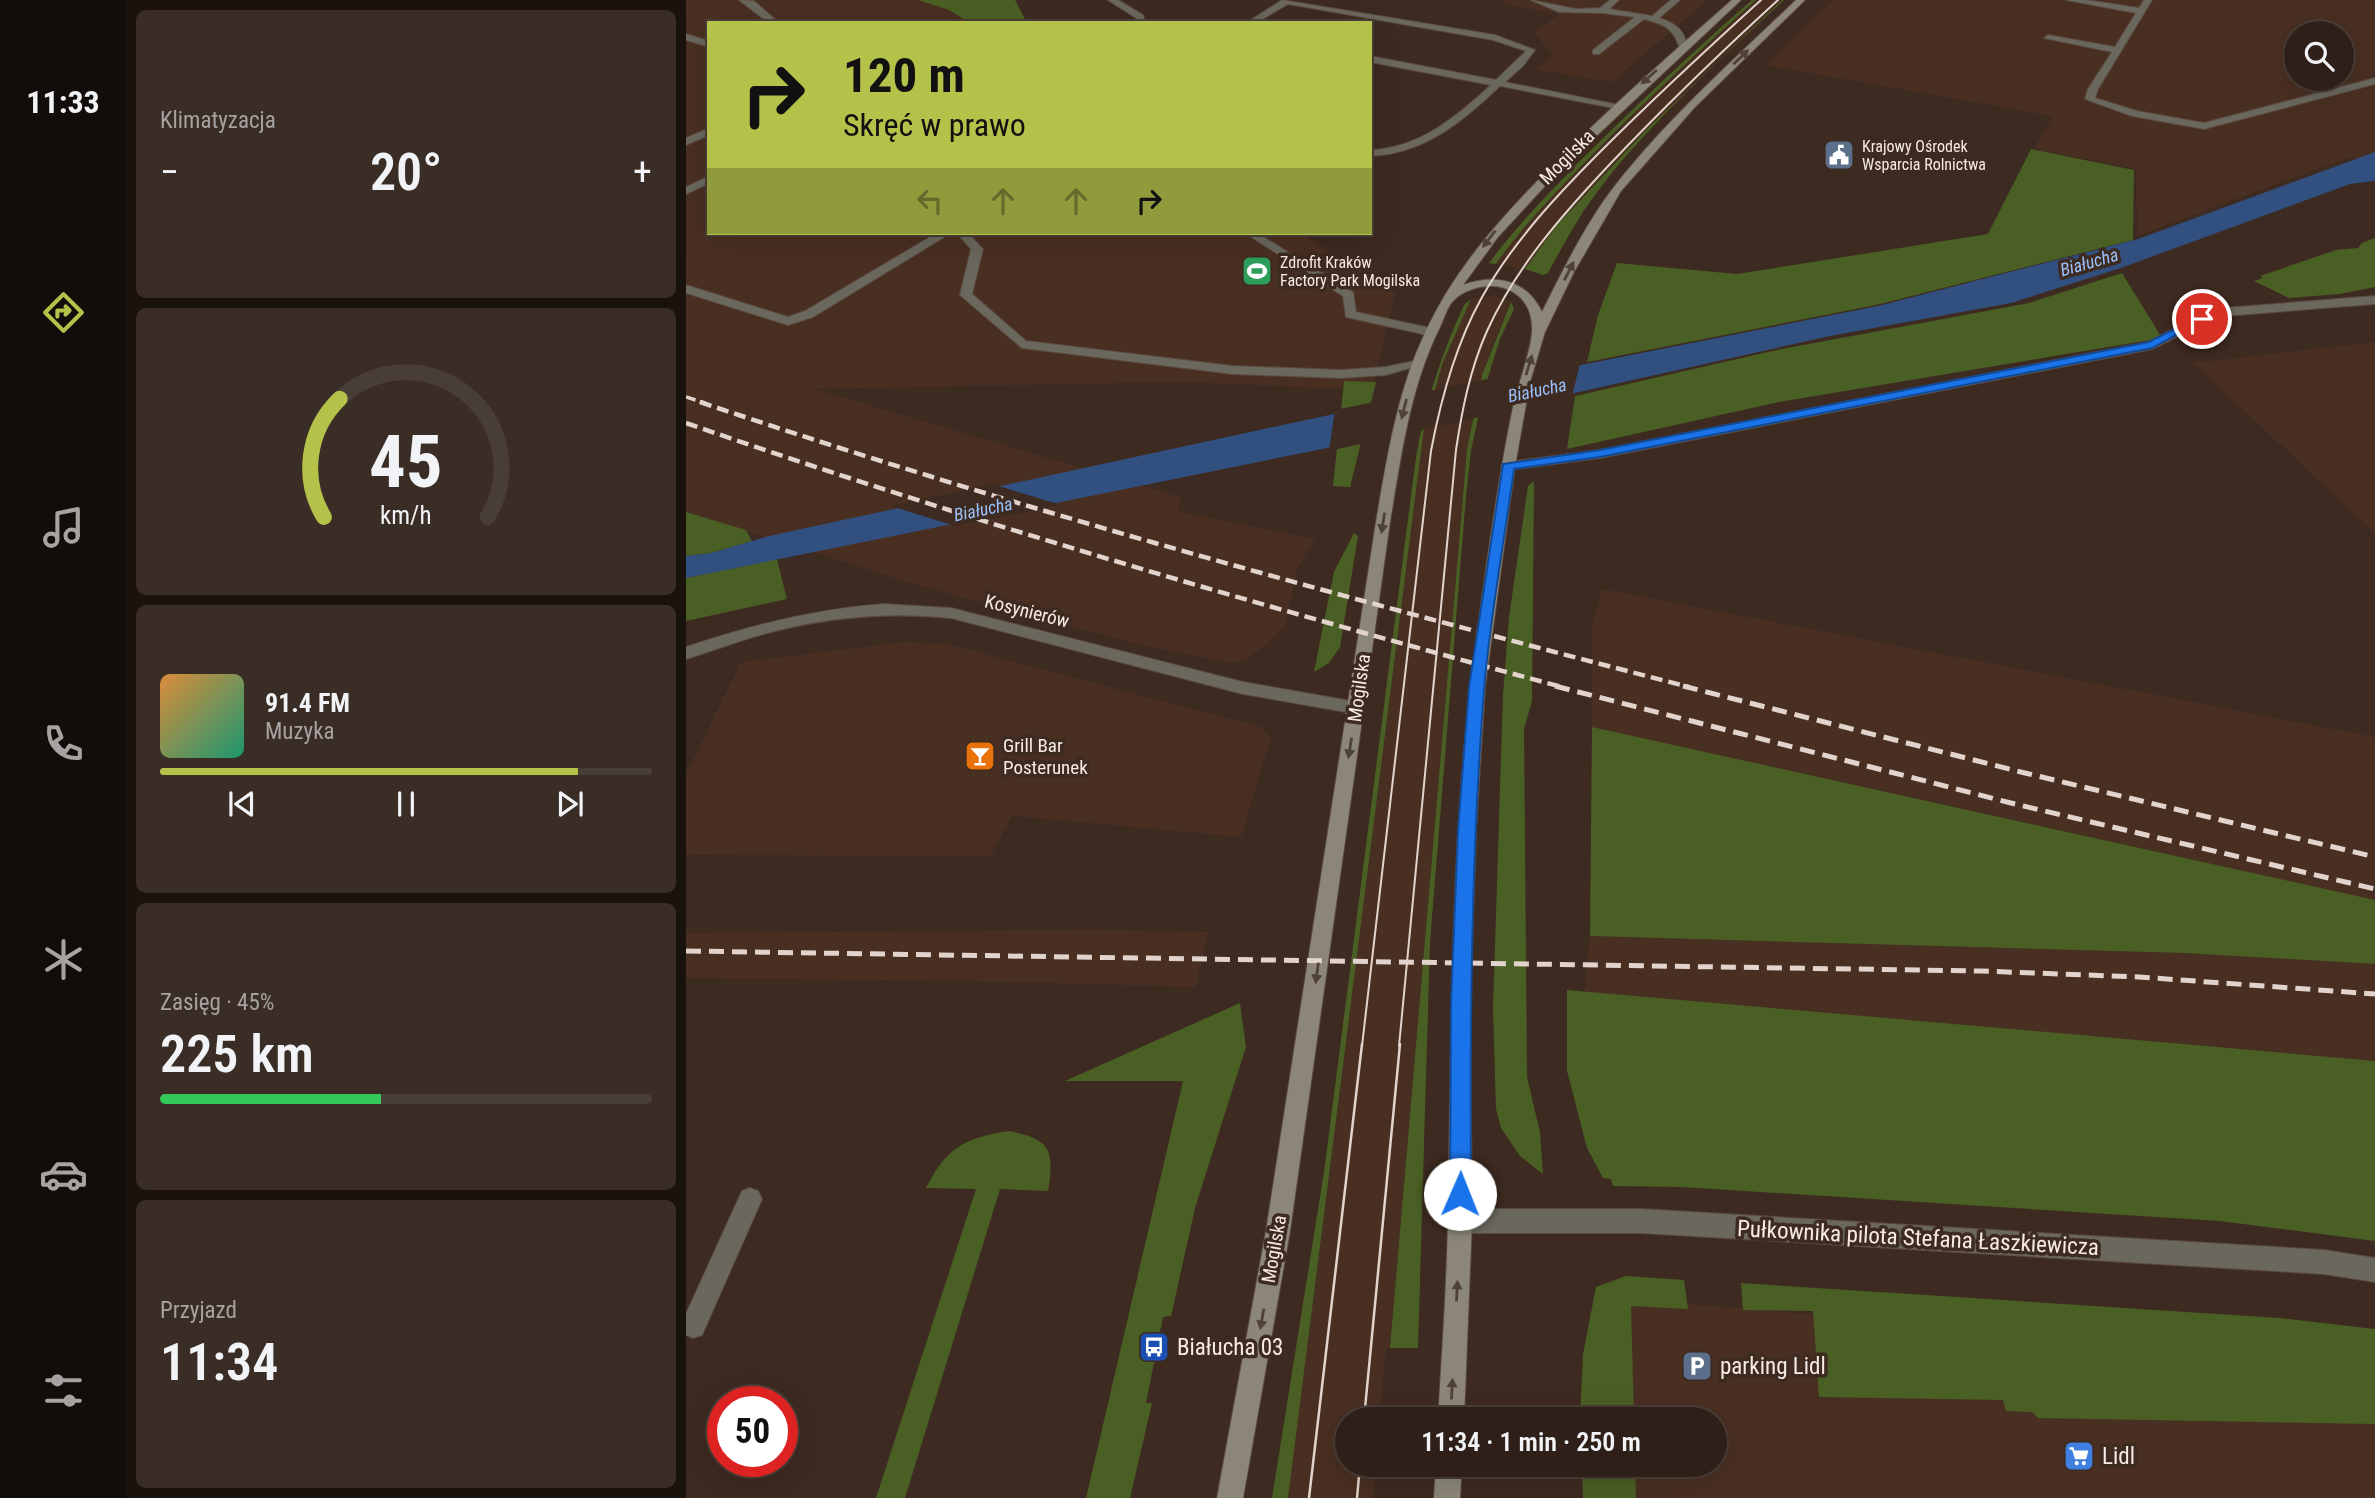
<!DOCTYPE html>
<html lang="pl">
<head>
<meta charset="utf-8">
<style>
	:root { --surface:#2e2018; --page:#3a2d25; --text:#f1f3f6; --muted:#a7a3a2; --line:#493e37; --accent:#b5c24a }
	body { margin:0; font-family:"Roboto Condensed",sans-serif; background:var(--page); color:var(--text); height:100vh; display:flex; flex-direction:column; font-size:26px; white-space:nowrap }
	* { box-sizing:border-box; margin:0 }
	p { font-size:23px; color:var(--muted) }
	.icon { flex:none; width:38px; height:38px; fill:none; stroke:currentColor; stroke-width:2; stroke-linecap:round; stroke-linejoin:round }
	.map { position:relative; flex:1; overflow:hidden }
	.sheet { display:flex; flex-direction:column; gap:10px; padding:10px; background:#19120d; width:560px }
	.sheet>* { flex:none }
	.banner { position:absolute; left:21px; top:21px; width:665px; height:214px; border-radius:0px; box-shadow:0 7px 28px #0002,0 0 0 2px var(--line); background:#b5c24a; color:#111; overflow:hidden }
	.tools { position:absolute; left:1598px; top:21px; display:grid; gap:14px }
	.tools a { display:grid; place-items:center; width:70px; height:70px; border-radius:50%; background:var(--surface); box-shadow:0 7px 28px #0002,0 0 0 2px var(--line); font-size:35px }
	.speed { position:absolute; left:21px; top:1386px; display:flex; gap:14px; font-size:35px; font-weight:700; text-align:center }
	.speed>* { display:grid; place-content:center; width:91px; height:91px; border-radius:50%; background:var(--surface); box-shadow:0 7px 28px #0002,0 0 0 2px var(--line); line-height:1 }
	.speed .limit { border:10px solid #d22; background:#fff; color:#111 }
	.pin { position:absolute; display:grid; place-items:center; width:60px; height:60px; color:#fff; margin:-30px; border:4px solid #fff; border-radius:50%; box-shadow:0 2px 7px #0007 }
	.me { position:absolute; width:77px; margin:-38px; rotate:1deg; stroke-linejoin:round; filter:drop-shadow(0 0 5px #0008) }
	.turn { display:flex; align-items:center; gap:24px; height:147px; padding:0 21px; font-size:32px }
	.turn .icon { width:91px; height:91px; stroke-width:2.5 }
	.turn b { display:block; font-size:49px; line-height:60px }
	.lanes { display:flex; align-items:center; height:66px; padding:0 21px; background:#0003; justify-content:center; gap:35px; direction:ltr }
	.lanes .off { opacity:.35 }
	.big { font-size:52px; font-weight:600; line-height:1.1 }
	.sheet .card { flex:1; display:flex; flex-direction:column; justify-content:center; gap:10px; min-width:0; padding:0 24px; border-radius:10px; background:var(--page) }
	.sheet .dial { align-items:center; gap:0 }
	.dial svg { height:182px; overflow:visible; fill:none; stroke:var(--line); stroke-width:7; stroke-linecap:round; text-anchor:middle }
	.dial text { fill:var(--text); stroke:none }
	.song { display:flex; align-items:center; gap:21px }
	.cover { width:84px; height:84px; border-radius:10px; background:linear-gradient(135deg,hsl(30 70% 55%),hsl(160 70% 35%)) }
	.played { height:7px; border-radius:4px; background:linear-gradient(90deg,var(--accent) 85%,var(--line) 85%) }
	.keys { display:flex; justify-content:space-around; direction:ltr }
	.heat { display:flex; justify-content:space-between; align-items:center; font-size:38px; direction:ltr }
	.charge { height:10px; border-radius:5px; background:linear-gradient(90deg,#34c759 45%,var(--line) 0) }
	.trip { position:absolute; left:649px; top:1407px; width:392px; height:70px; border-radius:35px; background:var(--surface); box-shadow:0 7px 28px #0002,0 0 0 2px var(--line); font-weight:600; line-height:70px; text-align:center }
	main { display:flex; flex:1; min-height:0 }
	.dock { display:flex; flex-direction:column; width:126px; justify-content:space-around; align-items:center; background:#120d0a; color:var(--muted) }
	.dock .icon { width:49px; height:49px }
	.dock .active { color:var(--accent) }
	.dock b { font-size:32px; color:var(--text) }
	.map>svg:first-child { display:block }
	.built { fill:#492f22; fill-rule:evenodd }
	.green { fill:#4a5f24 }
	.water { fill:#315080 }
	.pier { fill:#3d2a20 }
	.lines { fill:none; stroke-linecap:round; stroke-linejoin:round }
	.service-casing { stroke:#5b493f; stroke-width:2 }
	.minor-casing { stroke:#5b493f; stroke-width:2 }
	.secondary-casing { stroke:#5b493f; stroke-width:2 }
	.service { fill:#6a675d; fill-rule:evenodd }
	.minor { fill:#6a675d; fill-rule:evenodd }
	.secondary { fill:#8b8677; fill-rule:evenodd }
	.tram-far1 { stroke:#e2d4cd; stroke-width:2 }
	.tram { stroke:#e2d4cd; stroke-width:2.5 }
	.rail-far2 { stroke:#e2d4cd; stroke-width:3.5; stroke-dasharray:10 4.5; stroke-linecap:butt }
	.rail-far1 { stroke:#e2d4cd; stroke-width:4.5; stroke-dasharray:12 6; stroke-linecap:butt }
	.rail { stroke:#e2d4cd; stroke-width:5; stroke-dasharray:15 8; stroke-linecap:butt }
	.oneway { fill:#504136 }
	.route { fill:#1a73e8; stroke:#114b97; stroke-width:2 }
	.labels { text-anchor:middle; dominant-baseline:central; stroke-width:7; stroke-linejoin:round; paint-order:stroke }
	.far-poi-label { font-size:16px; fill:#f8ebe4; stroke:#3d2a20; text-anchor:start }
	.far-water-label { font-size:18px; font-style:italic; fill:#9ac1fc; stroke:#3d2a20 }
	.street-label { font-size:19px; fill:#f8ebe4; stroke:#3d2a20 }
	.poi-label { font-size:19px; fill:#f8ebe4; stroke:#3d2a20; text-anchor:start }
	.near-street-label { font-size:23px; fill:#f8ebe4; stroke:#3d2a20 }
	.near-poi-label { font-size:23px; fill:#f8ebe4; stroke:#3d2a20; text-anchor:start }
</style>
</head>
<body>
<main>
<nav class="dock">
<b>11:33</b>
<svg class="icon active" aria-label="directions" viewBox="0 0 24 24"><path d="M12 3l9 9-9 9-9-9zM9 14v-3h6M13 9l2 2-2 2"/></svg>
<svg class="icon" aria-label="music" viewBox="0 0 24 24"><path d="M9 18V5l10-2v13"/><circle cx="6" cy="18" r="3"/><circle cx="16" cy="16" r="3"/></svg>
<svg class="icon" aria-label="phone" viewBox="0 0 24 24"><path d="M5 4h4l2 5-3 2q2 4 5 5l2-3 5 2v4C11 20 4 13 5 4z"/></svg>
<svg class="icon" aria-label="climate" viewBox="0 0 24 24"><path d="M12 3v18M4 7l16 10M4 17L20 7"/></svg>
<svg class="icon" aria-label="car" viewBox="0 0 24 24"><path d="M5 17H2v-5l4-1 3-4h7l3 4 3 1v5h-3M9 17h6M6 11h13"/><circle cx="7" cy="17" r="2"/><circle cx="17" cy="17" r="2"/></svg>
<svg class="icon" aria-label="filters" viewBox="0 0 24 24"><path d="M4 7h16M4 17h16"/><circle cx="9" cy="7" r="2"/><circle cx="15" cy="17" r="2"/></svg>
</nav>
<section class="sheet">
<div class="card"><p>Klimatyzacja</p>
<div class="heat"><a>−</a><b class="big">20°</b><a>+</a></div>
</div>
<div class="card dial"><svg viewBox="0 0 100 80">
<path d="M14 69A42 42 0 1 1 86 69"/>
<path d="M14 69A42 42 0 0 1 21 17" stroke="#b5c24a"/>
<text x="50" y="56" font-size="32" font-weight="700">45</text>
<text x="50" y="72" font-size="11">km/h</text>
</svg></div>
<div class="card">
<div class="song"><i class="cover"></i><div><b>91.4 FM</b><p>Muzyka</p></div></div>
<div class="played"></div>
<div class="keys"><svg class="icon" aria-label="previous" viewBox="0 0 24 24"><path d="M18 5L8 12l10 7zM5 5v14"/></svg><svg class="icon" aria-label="pause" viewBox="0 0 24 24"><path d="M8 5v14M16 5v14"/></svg><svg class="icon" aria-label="next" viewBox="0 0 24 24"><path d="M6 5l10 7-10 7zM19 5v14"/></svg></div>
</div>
<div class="card"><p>Zasięg · 45%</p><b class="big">225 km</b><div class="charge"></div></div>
<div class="card"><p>Przyjazd</p><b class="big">11:34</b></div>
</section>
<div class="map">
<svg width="1689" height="1498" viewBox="0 0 1689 1498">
	<rect width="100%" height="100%" fill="#3d2a20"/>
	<!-- built -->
	<path class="built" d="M0 0H233L263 10 284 23H23V233H615L709 293 686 390 495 382 129 389 494 497 492 511 629 539 612 567 599 626 577 647 563 658 545 663 455 645 228 584 0 512Z
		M819 0H1022L926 82 852 70 866 54 848 33 873 14 814 3Z
		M1070 0H1096L961 129 871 225 839 269 810 264 842 222 876 186 980 81Z
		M1148 0H1689V169L1664 157 1451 236 1450 169 1348 149 1367 116 1079 65ZM1610 33H1656V79H1610Z
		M808 296 825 302 801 358 781 450 704 1348H700L694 1419H662V1465H690L687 1498H602L738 428 757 362 785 299Z
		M1689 342V533L1507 363Z
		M916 589 1689 737V900L906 727V627Z
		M220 642 265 645 575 727 585 737 555 837 326 816 305 856 0 855V774L55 662Z
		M410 930 522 932 510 987 282 981 0 978V933Z
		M904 936 1498 953 1689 964V1111L893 1046Z
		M931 1298 1689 1362V1498H933V1465H1029V1419H932Z"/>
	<!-- green -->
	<path class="green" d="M232 0H329L341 23H284L263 10Z
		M1066 0H1070C1014 50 959 101 906 155 872 190 838 224 810 264L803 263C829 228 859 197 889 166 946 109 1005 53 1066 0Z
		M1096 0H1098C1034 60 947 137 897 212 884 232 873 253 862 273L857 275 839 269 871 225 961 129Z
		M1345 149 1448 170 1447 240 1190 305 901 362 912 315 931 263 1051 274 1302 234Z
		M1689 238V287L1654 294 1603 298 1568 281 1577 278 1574 276 1650 250 1672 248 1676 243Z
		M1436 273 1476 338 1093 402 881 449 889 396 1091 350 1343 303Z
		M785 299 757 362 738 428 602 1498H586L638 1172 730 457C739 403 755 355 778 305Z
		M825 302 828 309 814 339 799 387 785 450 780 496 744 942 732 1348H704L781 450 796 375Z
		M658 381 690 382 664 487 647 486Z
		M848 481 846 701 838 729 841 1077 854 1132 857 1174 834 1156 815 1128 810 1109 807 1008 817 695 823 617 842 486Z
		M0 512 60 530 66 541 25 553 0 556Z
		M668 533 672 536 654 647 643 663 628 672 648 572Z
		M91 559 101 599 0 621V578Z
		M906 727 1689 900V964L1498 953 904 936Z
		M881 990 1689 1061V1241L1534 1221 995 1187 927 1186 925 1179 917 1178 901 1148 881 1071Z
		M554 1003 560 1047 509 1208 485 1316 477 1317 460 1403H466L444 1498H400L497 1081H379Z
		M323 1131C364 1139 369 1149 362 1191L314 1189 219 1498H190L290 1189 240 1188C261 1147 279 1138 323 1131Z
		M940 1276 998 1280 1002 1309 945 1306 948 1419H894L897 1354 910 1287Z
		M1055 1283 1593 1318 1689 1329V1424L1352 1418 1346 1412 1320 1411 1317 1400 1133 1397 1127 1311 1057 1310Z
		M896 1465H949L950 1498H897Z"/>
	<!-- water -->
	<path class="water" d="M1689 152V181L1664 184 1435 268 1325 303 1144 336 651 446 0 578V556L25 553 83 536 657 412 1192 306 1452 239Z"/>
	<!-- pier -->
	<path class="pier" d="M895 360 886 396 643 451 649 410Z
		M306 484 375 505 269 526 205 506Z"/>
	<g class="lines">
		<!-- service casing -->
		<g class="service-casing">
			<path id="service" d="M422 0H432L457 15 459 23H451L450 18Z
				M596 0 809 35 849 50 837 66 819 82 938 106 933 109 814 86C776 122 738 154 684 156V150C734 148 770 117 805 85L684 62V56L810 80 840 51 807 40 602 4 570 23H560Z
				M845 0 890 9 914 8 924 0H933L923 9 966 16 985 0H994L973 18C989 23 999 30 1001 47L994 49C987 27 979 25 958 19L913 54H907V50L949 17 916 13 873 12Z
				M1380 0H1400L1453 8 1458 0H1466L1412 89 1409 98 1451 111 1518 123 1689 78V84L1518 129 1446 116 1399 99 1402 89 1426 52 1358 38 1362 35 1429 47 1450 13Z
				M0 34 23 41V47L0 40Z
				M23 128V135L0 145V138Z
				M23 176V183L0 194V187Z
				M251 233H265L127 317 102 325 0 293V285L102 317 119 311Z
				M271 233H282L297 249 286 294 340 341 547 366 655 370 700 367 732 360 738 364 700 375 655 378 547 374 336 348 274 295 285 249Z
				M559 233H571L667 292 670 312 749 329 751 332 745 336 660 317 657 296Z
				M1689 296V304L1539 316 1520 322 1466 349 914 458 822 470 815 466 822 462 914 450 1462 342 1512 316 1538 308Z
				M64 1188 72 1191 76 1199 16 1335 7 1338 0 1335V1314L56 1191Z"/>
		</g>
		<!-- minor casing -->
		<g class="minor-casing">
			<path id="minor" d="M53 0 68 1 93 23H83Z
				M198 604 265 608 557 682 671 702 679 708 671 714 557 694 265 618C197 611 132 618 67 637 44 644 23 652 0 659V647C65 625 129 609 198 604Z
				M774 1209H955L1638 1250 1689 1258V1282L1638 1274 955 1233H774L766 1229 762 1221 766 1213Z"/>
		</g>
		<!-- secondary casing -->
		<g class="secondary-casing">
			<path id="secondary" d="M1046 0H1055L871 173 812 237 777 285C809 273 841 280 856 312 876 272 900 223 928 187 981 119 1048 60 1110 0H1119L1009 107 935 191 888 272 859 332 844 382 829 466 799 687 790 830 784 1002 786 1221 778 1419H752C756 1352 761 1284 762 1217 766 1017 764 817 793 619 803 549 812 480 826 412 830 389 847 347 846 328 846 313 840 300 827 292 809 281 782 286 767 301 761 307 758 319 754 327 724 387 715 456 704 522L604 1231 557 1498H531L580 1231 690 522C701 458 711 392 739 333 770 265 822 210 874 158 929 103 988 51 1046 0Z
				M750 1465H776L774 1498H748Z"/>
		</g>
		<!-- service -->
		<use href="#service" class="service"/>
		<!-- minor -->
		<use href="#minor" class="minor"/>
		<!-- secondary -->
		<use href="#secondary" class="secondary"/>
		<!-- tram-far1 -->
		<path class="tram-far1" d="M676 1046 745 451C755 398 769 346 795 299 826 243 870 196 916 150 967 99 1021 49 1075 0
			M713 1046 770 450C776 410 784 369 801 331 830 267 876 215 924 164 978 107 1034 53 1092 0"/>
		<!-- tram -->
		<path class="tram" d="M678 1419 714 1044
			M623 1498 676 1044
			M671 1498 674 1465"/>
		<!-- rail-far2 -->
		<path class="rail-far2" d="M0 397 19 403"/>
		<!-- rail-far1 -->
		<path class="rail-far1" d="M14 402C339 512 671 601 1003 687
			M0 423C288 523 581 608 876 687"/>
		<!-- rail -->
		<path class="rail" d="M869 686 1329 804 1689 889
			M997 686 1339 773 1689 857
			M0 951 1295 971 1453 977 1689 994"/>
	</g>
	<!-- one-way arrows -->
	<defs><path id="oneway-solid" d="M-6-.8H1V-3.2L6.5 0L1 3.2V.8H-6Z" transform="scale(1.75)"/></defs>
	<g class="oneway">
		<use href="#oneway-solid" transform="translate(1055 57) rotate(-44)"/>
		<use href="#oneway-solid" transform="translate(963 77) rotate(138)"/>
		<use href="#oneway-solid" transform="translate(803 239) rotate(128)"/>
		<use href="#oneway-solid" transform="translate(883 271) rotate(-63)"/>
		<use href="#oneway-solid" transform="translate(843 365) rotate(-73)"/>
		<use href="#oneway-solid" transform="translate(718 409) rotate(104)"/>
		<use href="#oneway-solid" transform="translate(697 523) rotate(99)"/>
		<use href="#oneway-solid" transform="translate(664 748) rotate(99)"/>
		<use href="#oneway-solid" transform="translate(631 973) rotate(98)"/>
		<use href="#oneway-solid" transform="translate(771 1291) rotate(-87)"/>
		<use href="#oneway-solid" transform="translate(576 1319) rotate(100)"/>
		<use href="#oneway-solid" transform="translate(766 1389) rotate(-87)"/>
	</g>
	<!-- route -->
	<path class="route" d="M1512 317 1521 319 1466 348 914 457 828 469C818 543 804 617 798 690 785 858 784 1026 785 1194L782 1202 774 1205 767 1202 764 1194 765 1002 772 830 783 687 817 464 914 450 1463 342Z"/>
	<!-- icons -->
	<defs>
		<g id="civic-square" transform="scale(1.575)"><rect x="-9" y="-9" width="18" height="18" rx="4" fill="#5c6f8a" stroke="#3d2a20"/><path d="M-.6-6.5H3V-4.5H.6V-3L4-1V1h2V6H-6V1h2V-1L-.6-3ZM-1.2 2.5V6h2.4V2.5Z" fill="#fff"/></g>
		<g id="stadium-square" transform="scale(1.575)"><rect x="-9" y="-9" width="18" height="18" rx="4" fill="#2e9e5b" stroke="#3d2a20"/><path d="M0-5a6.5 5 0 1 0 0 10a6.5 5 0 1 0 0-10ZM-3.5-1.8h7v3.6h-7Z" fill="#fff"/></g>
		<g id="bar-square" transform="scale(1.575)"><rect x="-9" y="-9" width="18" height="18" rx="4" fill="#e8710a" stroke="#3d2a20"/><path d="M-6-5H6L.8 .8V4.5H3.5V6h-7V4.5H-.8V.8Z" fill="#fff"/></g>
		<g id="bus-square" transform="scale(1.575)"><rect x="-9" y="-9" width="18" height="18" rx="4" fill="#1a4fb4" stroke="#3d2a20"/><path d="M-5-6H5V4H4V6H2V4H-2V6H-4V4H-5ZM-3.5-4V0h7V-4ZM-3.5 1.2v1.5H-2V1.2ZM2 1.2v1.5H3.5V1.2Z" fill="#fff"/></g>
		<g id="parking-square" transform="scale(1.575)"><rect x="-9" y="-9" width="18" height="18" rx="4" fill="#5c6f8a" stroke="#3d2a20"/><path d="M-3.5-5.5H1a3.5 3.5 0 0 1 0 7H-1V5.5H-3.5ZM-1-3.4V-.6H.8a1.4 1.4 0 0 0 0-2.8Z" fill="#fff"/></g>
		<g id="supermarket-square" transform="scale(1.575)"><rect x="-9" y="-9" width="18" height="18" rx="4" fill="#3f7fe0" stroke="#3d2a20"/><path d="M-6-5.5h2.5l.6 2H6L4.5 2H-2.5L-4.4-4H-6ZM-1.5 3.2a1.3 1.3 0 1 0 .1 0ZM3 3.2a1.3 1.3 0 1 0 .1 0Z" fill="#fff"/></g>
	</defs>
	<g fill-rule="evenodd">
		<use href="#civic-square" x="1153" y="155"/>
		<use href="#stadium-square" x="571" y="271"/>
		<use href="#bar-square" x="294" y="756"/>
		<use href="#bus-square" x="468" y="1347"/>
		<use href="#parking-square" x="1011" y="1366"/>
		<use href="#supermarket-square" x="1393" y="1456"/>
	</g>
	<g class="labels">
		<!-- far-poi labels -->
		<g class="far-poi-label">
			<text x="1176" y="146">Krajowy Ośrodek<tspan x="1176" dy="18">Wsparcia Rolnictwa</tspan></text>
			<text x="594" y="262">Zdrofit Kraków<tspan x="594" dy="18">Factory Park Mogilska</tspan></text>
		</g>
		<!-- far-water labels -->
		<g class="far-water-label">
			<text transform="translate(1403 262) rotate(-16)">Białucha</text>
			<text transform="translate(851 390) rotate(-12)">Białucha</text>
			<text transform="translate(297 509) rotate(-12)">Białucha</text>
		</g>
		<!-- street labels -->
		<g class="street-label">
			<text transform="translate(881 157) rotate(-45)">Mogilska</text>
			<text transform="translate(341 611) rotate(14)">Kosynierów</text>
			<text transform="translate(673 688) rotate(-82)">Mogilska</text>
			<text transform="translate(588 1249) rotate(-80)">Mogilska</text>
		</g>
		<!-- poi labels -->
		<g class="poi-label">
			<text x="317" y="745">Grill Bar<tspan x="317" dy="22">Posterunek</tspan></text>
		</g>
		<!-- near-street labels -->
		<g class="near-street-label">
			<text transform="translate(1232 1238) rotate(3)">Pułkownika pilota Stefana Łaszkiewicza</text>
		</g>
		<!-- near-poi labels -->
		<g class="near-poi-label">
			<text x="491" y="1347">Białucha 03</text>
			<text x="1034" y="1366">parking Lidl</text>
			<text x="1416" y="1456">Lidl</text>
		</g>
	</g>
</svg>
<div class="tools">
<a><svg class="icon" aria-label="search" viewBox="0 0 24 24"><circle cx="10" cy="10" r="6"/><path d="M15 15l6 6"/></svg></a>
</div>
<div class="speed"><div class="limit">50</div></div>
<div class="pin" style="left:1516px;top:319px;background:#d93025"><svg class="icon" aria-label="arrive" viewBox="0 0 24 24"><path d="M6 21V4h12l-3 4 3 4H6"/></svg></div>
<svg class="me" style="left:774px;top:1194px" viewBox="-20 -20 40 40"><circle r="19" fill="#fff"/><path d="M0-13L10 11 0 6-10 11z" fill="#1a73e8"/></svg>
<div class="trip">11:34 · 1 min · 250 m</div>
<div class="banner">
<div class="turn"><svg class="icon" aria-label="right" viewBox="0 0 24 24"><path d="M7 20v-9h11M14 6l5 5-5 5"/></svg><div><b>120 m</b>Skręć w prawo</div></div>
<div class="lanes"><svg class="icon off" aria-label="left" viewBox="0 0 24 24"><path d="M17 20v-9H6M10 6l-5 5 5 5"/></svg><svg class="icon off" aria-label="ahead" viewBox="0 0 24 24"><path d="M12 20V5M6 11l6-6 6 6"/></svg><svg class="icon off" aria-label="ahead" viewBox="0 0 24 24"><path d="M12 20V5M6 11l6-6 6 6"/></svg><svg class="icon" aria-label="right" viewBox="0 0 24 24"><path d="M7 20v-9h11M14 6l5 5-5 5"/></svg></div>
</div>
</div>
</main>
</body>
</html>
